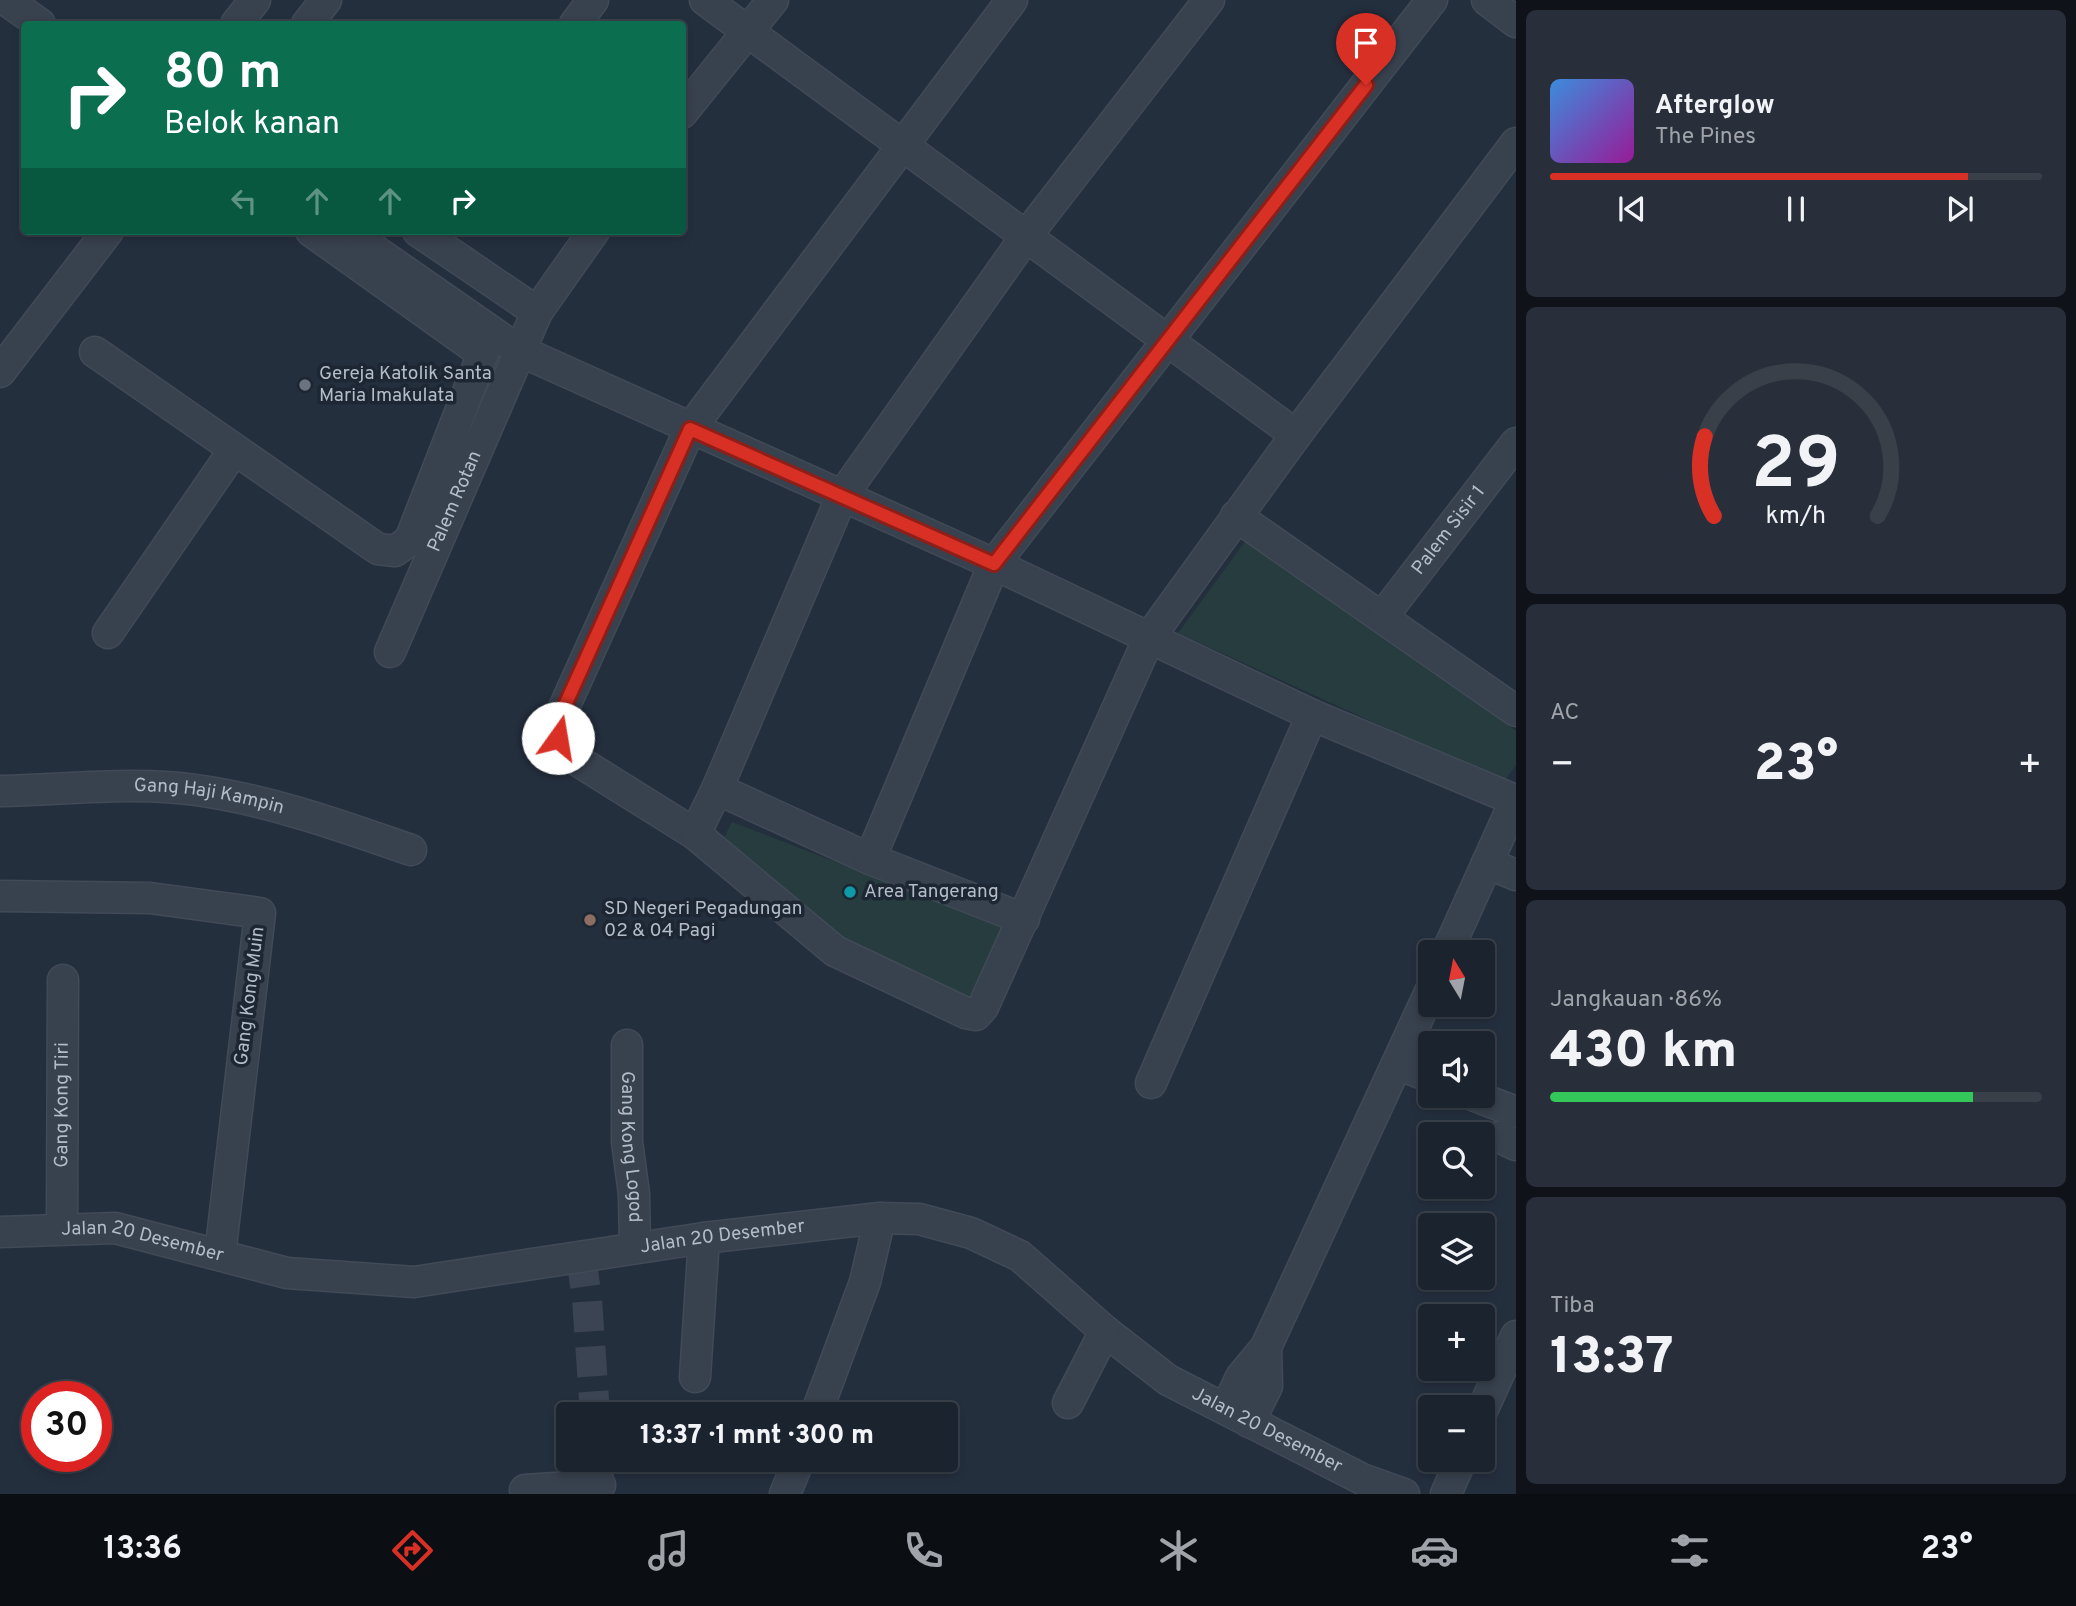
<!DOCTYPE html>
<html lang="id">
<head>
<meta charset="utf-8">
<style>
	:root { --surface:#1b232e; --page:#282f3a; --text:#f1f3f6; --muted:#a0a4aa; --line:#39404a; --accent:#d93025 }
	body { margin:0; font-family:Overpass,sans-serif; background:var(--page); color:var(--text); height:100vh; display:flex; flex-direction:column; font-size:26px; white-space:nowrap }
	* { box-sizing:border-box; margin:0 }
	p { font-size:23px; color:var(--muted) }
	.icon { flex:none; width:38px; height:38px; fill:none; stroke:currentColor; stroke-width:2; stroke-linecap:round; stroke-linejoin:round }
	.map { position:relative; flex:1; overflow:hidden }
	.drawer { display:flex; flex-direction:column; gap:10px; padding:10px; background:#0f1319; width:560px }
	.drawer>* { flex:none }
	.banner { position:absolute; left:21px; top:21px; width:665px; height:214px; border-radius:7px; box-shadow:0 4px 10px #0003,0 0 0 2px var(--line); background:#0b6e4f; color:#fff; overflow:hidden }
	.needle { width:46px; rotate:350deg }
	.fabs { position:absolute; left:1418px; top:940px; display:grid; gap:14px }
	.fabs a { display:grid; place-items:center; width:77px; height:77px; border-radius:7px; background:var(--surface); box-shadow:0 4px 10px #0003,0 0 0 2px var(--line); font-size:35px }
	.speed { position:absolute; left:21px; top:1381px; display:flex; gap:14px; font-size:35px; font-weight:700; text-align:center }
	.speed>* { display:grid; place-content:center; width:91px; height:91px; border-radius:50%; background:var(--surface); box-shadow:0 4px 10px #0003,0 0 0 2px var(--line); line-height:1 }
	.speed .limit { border:10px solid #d22; background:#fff; color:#111 }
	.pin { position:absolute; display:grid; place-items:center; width:60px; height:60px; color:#fff; margin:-72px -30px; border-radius:50% 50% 50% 0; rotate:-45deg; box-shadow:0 0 7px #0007 }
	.pin .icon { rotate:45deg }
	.me { position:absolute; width:77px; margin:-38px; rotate:13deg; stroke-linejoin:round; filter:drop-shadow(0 0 5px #0008) }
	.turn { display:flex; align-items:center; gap:24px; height:147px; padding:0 28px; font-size:32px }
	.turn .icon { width:91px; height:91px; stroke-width:2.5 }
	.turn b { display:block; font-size:49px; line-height:60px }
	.lanes { display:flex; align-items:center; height:66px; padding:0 28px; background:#0003; justify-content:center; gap:35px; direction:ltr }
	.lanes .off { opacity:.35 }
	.big { font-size:52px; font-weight:800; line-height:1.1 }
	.drawer .tile { flex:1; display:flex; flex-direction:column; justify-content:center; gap:10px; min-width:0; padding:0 24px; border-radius:10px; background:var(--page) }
	.drawer .dial { align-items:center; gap:0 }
	.dial svg { height:182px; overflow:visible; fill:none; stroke:var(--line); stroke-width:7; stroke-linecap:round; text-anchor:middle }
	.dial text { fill:var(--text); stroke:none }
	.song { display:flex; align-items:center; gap:21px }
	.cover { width:84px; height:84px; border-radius:10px; background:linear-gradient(135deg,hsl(210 70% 55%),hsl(300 70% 35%)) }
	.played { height:7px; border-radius:4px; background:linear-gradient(90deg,var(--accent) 85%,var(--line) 85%) }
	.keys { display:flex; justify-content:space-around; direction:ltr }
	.heat { display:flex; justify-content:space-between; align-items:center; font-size:38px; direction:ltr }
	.charge { height:10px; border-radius:5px; background:linear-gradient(90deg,#34c759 86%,var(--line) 0) }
	.trip { position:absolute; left:556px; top:1402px; width:402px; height:70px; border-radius:7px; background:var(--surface); box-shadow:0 4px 10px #0003,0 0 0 2px var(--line); font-weight:800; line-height:70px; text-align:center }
	.menu { display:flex; height:112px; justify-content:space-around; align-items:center; background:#0b0e12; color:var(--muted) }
	.menu .icon { width:49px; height:49px }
	.menu .current { color:var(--accent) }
	.menu b { font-size:32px; color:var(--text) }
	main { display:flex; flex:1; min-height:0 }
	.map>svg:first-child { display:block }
	.green { fill:#263c3f }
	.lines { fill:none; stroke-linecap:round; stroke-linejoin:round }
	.minor-tunnel { stroke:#3a4453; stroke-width:30; stroke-dasharray:30 15; stroke-linecap:butt }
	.minor-casing { stroke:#414a57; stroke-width:33 }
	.minor { stroke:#38414e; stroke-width:30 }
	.route-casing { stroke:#8d1f18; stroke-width:18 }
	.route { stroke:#d93025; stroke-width:12 }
	.worship-dot { fill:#6b7280; stroke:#1d2633; stroke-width:2.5 }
	.culture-dot { fill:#0f9aa8; stroke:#1d2633; stroke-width:2.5 }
	.education-dot { fill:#8d6e63; stroke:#1d2633; stroke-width:2.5 }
	.labels { text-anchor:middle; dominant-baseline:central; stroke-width:7; stroke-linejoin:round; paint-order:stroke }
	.poi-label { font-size:19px; fill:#b4bcc9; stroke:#1d2633; text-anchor:start }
	.street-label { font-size:19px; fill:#b4bcc9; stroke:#1d2633 }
</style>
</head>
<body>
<main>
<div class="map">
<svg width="1516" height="1494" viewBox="0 0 1516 1494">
	<rect width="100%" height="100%" fill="#242f3e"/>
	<!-- green -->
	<path class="green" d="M1247 539 1516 731V765L1504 782 1178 633Z
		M732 822 1007 928 975 1005 822 937 718 849Z"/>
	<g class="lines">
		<!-- minor-tunnel -->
		<path class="minor-tunnel" d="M581 1257 587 1299 595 1414
			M598 1460 600 1494"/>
		<!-- minor casing -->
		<g class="minor-casing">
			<g id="minor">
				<path d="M6 0 40 24"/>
				<path d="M705 0 1296 435"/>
				<path d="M1012 0 690 429 557 723 558 738 567 754 695 834 835 951 966 1013 976 1015 983 1007 1149 638 1296 435 1516 143"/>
				<path d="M1487 0 1516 22"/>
				<path d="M236 24 255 0"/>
				<path d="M307 24 326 0"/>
				<path d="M575 24 593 0"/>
				<path d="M682 113 773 0"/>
				<path d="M311 231 482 353"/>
				<path d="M347 231 518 350 994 564 1312 715 1515 800"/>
				<path d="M418 231 537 312"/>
				<path d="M95 352 378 549 395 551 410 540 491 333"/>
				<path d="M0 372 108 231"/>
				<path d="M1236 516 1516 711"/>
				<path id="s1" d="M1383 616 1516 443"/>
				<path d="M108 633 234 450"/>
				<path id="s2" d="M390 652 537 312 594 231"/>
				<path d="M717 789 870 859 1024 919"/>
				<path id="s3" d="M0 791C65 790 131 781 196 790 269 800 342 826 411 850"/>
				<path d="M695 834 717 789 842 496 1027 235 1209 0"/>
				<path d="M870 859 994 564 1432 0"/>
				<path d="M1487 863 1516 875"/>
				<path d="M0 896 150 898 260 913 220 1255"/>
				<path d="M1447 952 1516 799"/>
				<path id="s4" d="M627 1045V1142L634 1194 635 1248"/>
				<path d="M1398 1064 1430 1077"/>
				<path d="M1151 1083 1312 715"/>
				<path d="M1475 1096 1516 1112"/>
				<path d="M1499 1137 1516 1145"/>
				<path id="s5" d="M62 1229 63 980"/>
				<path id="s6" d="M0 1232 115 1228 287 1273 414 1282 704 1238 880 1218 919 1219 971 1233 1020 1256 1105 1331 1168 1380 1362 1479 1404 1494"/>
				<path d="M695 1377 704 1238"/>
				<path d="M1068 1403 1105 1331"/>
				<path d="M1226 1409 1241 1377 1266 1347 1430 992"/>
				<path d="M1482 1411 1516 1336"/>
				<path d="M816 1414 865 1282 880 1218"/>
				<path d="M1249 1422 1267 1386 1266 1347"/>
				<path d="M525 1490 600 1485"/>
				<path d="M785 1494 799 1460"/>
				<path d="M1446 1494 1461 1460"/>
			</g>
		</g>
		<!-- minor -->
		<use href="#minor" class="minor"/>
	</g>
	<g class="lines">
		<!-- route casing -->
		<g class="route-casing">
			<path id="route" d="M558 738 557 723 690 429 994 564 1366 85"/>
		</g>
		<!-- route -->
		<use href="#route" class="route"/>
	</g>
	<!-- markers -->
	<circle class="worship-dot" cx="305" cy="385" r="7"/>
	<circle class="culture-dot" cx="850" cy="892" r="7"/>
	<circle class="education-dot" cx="590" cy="920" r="7"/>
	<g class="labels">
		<!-- poi labels -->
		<g class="poi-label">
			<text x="319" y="374">Gereja Katolik Santa<tspan x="319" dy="22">Maria Imakulata</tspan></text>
			<text x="864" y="892">Area Tangerang</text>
			<text x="604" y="909">SD Negeri Pegadungan<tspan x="604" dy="22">02 &amp; 04 Pagi</tspan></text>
		</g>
		<!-- street labels -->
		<g class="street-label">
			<text stroke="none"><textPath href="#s2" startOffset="164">Palem Rotan</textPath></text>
			<text stroke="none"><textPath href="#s1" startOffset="108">Palem Sisir 1</textPath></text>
			<text stroke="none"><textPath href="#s3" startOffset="210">Gang Haji Kampin</textPath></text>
			<text transform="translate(250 996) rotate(-83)">Gang Kong Muin</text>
			<text stroke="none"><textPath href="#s5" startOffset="124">Gang Kong Tiri</textPath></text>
			<text stroke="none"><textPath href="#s4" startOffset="102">Gang Kong Logod</textPath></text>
			<text stroke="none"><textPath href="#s6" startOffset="732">Jalan 20 Desember</textPath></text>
			<text stroke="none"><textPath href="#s6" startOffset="144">Jalan 20 Desember</textPath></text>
			<text stroke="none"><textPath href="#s6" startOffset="1342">Jalan 20 Desember</textPath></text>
		</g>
	</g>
</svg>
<div class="fabs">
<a><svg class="needle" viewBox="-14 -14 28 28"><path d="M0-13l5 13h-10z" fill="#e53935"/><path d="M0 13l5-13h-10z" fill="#a0a4aa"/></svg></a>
<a><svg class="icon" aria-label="sound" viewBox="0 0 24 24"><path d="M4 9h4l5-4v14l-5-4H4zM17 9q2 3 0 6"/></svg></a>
<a><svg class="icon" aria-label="search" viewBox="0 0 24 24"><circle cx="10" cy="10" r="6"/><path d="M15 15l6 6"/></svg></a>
<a><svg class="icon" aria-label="layers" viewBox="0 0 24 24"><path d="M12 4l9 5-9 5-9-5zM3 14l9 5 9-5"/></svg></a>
<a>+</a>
<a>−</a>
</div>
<div class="speed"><div class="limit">30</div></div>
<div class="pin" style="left:1366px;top:85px;background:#d93025"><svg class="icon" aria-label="arrive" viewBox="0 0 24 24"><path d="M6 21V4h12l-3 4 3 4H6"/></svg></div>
<svg class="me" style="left:558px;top:738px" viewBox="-20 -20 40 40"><circle r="19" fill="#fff"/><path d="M0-13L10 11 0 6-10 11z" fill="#d93025"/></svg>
<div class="trip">13:37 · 1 mnt · 300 m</div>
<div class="banner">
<div class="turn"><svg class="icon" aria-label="right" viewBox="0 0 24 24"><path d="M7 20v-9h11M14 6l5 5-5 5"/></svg><div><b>80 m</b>Belok kanan</div></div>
<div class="lanes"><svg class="icon off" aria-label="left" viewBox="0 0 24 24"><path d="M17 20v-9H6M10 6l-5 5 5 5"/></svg><svg class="icon off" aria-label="ahead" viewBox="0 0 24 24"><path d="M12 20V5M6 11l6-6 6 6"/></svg><svg class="icon off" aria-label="ahead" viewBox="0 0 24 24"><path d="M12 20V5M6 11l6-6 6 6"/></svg><svg class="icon" aria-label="right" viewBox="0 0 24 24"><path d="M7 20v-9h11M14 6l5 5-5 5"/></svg></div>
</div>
</div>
<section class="drawer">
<div class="tile">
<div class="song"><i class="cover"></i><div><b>Afterglow</b><p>The Pines</p></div></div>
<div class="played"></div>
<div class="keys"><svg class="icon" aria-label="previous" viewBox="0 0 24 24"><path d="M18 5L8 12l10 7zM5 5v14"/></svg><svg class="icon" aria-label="pause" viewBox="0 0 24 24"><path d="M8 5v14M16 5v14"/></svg><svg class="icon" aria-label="next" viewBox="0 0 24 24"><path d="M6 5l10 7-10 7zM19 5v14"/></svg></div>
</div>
<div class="tile dial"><svg viewBox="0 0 100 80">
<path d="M14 69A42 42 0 1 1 86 69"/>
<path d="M14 69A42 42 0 0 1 10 34" stroke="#d93025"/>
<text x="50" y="56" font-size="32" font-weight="700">29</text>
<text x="50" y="72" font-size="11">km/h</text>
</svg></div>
<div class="tile"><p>AC</p>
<div class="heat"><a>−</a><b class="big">23°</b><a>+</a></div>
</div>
<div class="tile"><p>Jangkauan · 86%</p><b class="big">430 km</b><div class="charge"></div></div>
<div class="tile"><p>Tiba</p><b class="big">13:37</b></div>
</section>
</main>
<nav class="menu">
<b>13:36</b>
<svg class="icon current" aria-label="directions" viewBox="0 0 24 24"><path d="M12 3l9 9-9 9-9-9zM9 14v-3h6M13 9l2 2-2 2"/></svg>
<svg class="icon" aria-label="music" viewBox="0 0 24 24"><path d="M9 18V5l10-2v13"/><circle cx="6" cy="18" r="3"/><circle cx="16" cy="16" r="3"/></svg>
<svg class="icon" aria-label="phone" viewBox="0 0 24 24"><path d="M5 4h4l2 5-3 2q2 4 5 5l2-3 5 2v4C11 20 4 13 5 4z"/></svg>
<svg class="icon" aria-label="climate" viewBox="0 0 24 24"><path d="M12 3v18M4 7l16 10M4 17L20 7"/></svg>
<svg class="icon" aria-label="car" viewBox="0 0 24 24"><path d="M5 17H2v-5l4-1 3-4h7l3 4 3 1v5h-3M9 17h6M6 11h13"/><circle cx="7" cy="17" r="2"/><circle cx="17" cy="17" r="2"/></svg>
<svg class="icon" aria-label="filters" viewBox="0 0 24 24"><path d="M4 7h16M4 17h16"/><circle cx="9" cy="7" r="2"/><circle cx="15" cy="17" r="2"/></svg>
<b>23°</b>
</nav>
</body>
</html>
